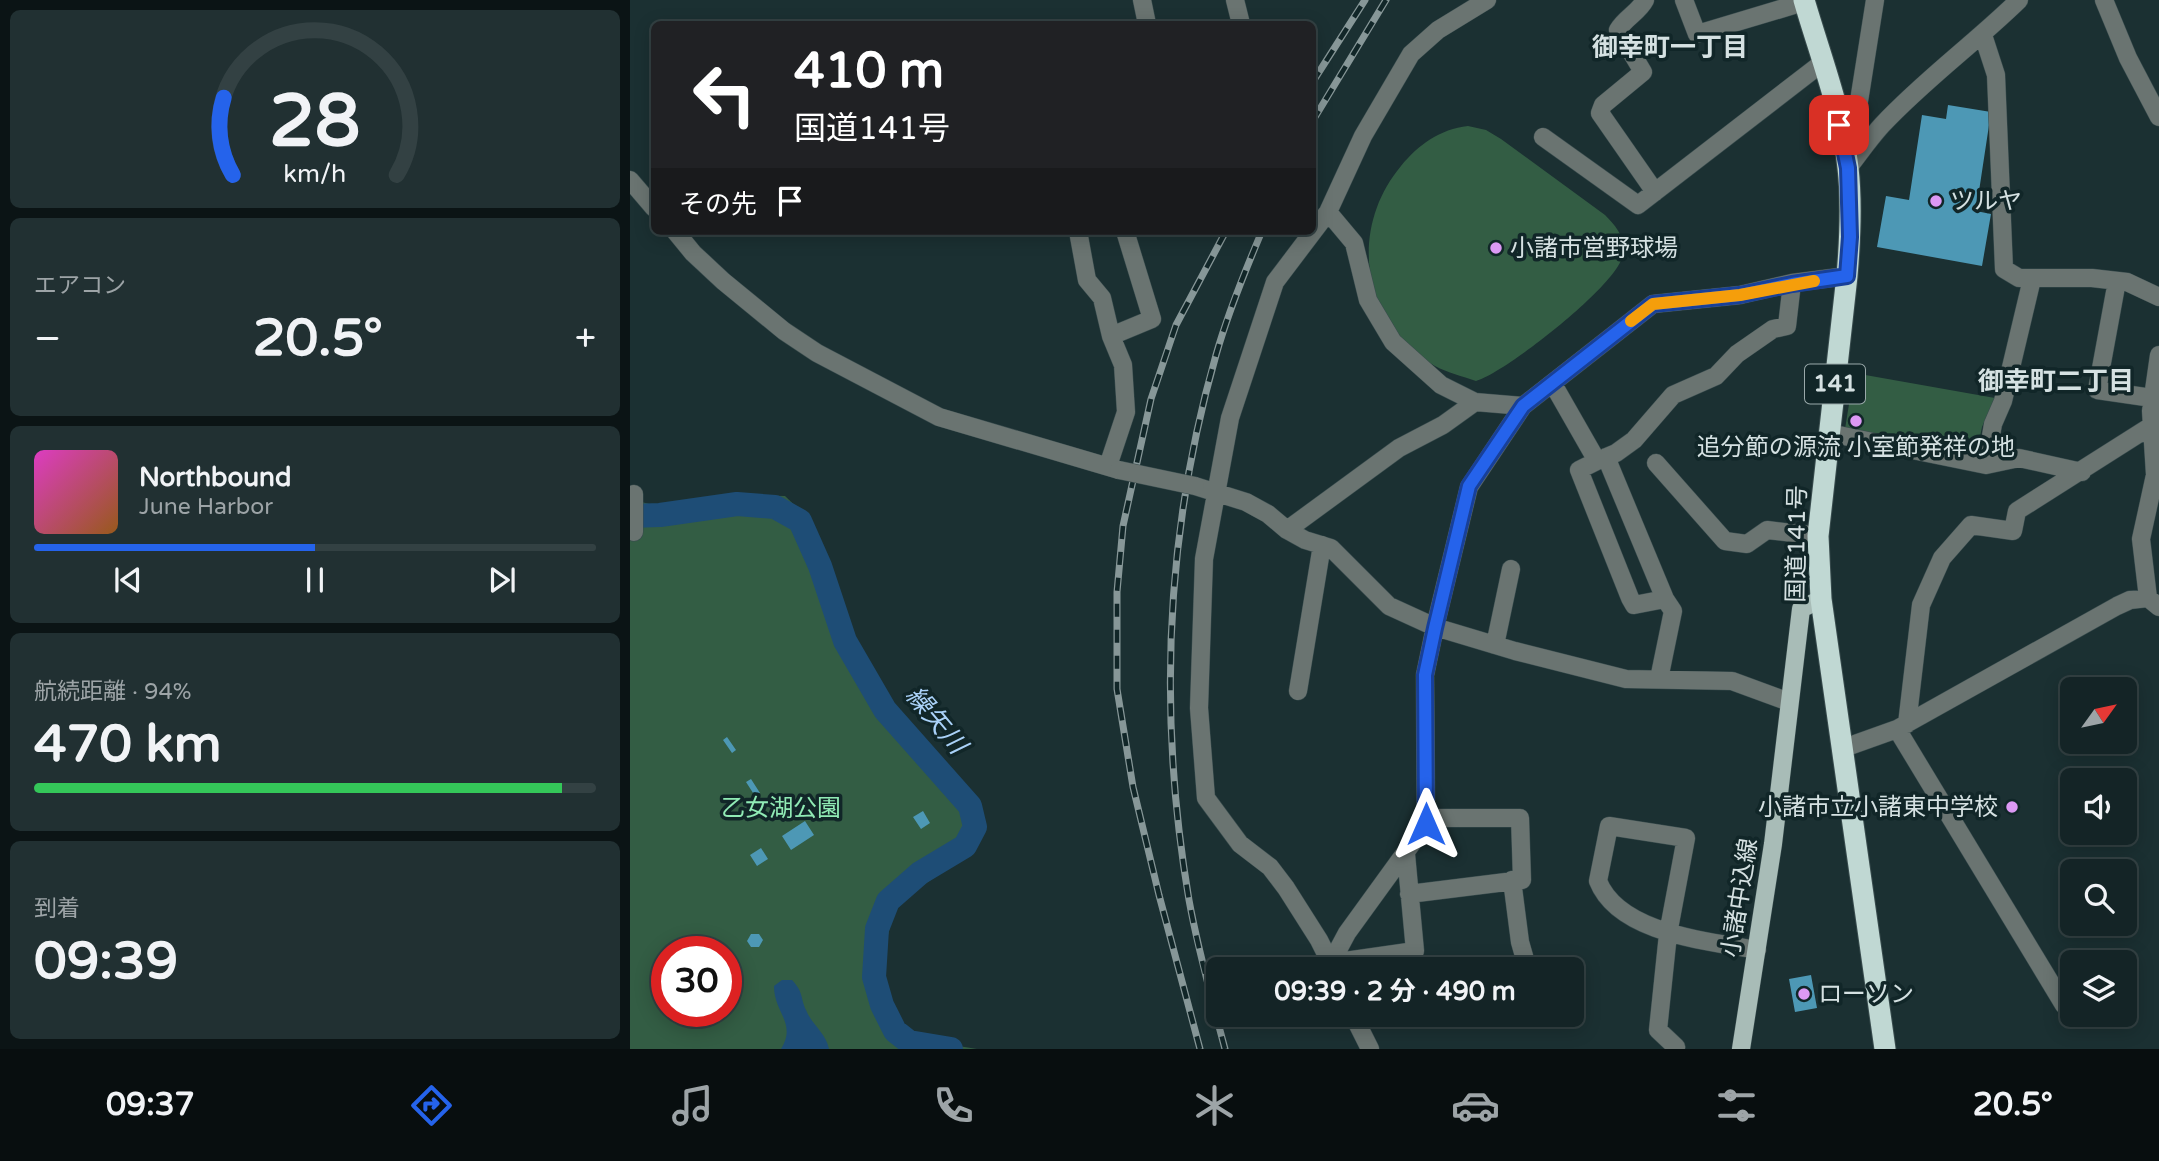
<!DOCTYPE html>
<html lang="ja">
<head>
<meta charset="utf-8">
<style>
	:root { --surface:#142426; --page:#213032; --text:#f1f3f6; --muted:#9da4a7; --line:#334143; --accent:#2563eb }
	body { margin:0; font-family:"Varela Round","Noto Sans JP",sans-serif; background:var(--page); color:var(--text); height:100vh; display:flex; flex-direction:column; font-size:26px; white-space:nowrap }
	* { box-sizing:border-box; margin:0 }
	p { font-size:23px; color:var(--muted) }
	.icon { flex:none; width:38px; height:38px; fill:none; stroke:currentColor; stroke-width:2; stroke-linecap:round; stroke-linejoin:round }
	.map { position:relative; flex:1; overflow:hidden }
	.sheet { display:flex; flex-direction:column; gap:10px; padding:10px; background:#0b1415; width:630px }
	.sheet>* { flex:none }
	.banner { position:absolute; left:21px; top:21px; width:665px; height:214px; border-radius:10px; box-shadow:0 4px 18px #0003,0 0 0 2px var(--line); background:#202124; color:#fff; overflow:hidden }
	.needle { width:46px; rotate:57deg }
	.fabs { position:absolute; left:1430px; top:677px; display:grid; gap:14px }
	.fabs a { display:grid; place-items:center; width:77px; height:77px; border-radius:10px; background:var(--surface); box-shadow:0 4px 18px #0003,0 0 0 2px var(--line); font-size:35px }
	.speed { position:absolute; left:21px; top:936px; display:flex; gap:14px; font-size:35px; font-weight:700; text-align:center }
	.speed>* { display:grid; place-content:center; width:91px; height:91px; border-radius:50%; background:var(--surface); box-shadow:0 4px 18px #0003,0 0 0 2px var(--line); line-height:1 }
	.speed .limit { border:10px solid #d22; background:#fff; color:#111 }
	.pin { position:absolute; display:grid; place-items:center; width:60px; height:60px; color:#fff; margin:-30px; border-radius:14px; box-shadow:0 4px 10px #0006 }
	.me { position:absolute; width:77px; margin:-38px; rotate:0deg; stroke-linejoin:round; filter:drop-shadow(0 0 5px #0008) }
	.turn { display:flex; align-items:center; gap:24px; height:147px; padding:0 28px; font-size:32px }
	.turn .icon { width:91px; height:91px; stroke-width:2.5 }
	.turn b { display:block; font-size:49px; line-height:60px }
	.then { display:flex; align-items:center; height:66px; padding:0 28px; background:#0003; gap:14px; font-size:26px }
	.big { font-size:52px; font-weight:700; line-height:1.1 }
	.sheet .card { flex:1; display:flex; flex-direction:column; justify-content:center; gap:10px; min-width:0; padding:0 24px; border-radius:10px; background:var(--page) }
	.sheet .dial { align-items:center; gap:0 }
	.dial svg { height:182px; overflow:visible; fill:none; stroke:var(--line); stroke-width:7; stroke-linecap:round; text-anchor:middle }
	.dial text { fill:var(--text); stroke:none }
	.song { display:flex; align-items:center; gap:21px }
	.cover { width:84px; height:84px; border-radius:10px; background:linear-gradient(135deg,hsl(310 70% 55%),hsl(30 70% 35%)) }
	.played { height:7px; border-radius:4px; background:linear-gradient(90deg,var(--accent) 50%,var(--line) 50%) }
	.keys { display:flex; justify-content:space-around; direction:ltr }
	.heat { display:flex; justify-content:space-between; align-items:center; font-size:38px; direction:ltr }
	.charge { height:10px; border-radius:5px; background:linear-gradient(90deg,#34c759 94%,var(--line) 0) }
	.trip { position:absolute; left:576px; top:957px; width:378px; height:70px; border-radius:10px; background:var(--surface); box-shadow:0 4px 18px #0003,0 0 0 2px var(--line); font-weight:700; line-height:70px; text-align:center }
	.menu { display:flex; height:112px; justify-content:space-around; align-items:center; background:#080e0f; color:var(--muted) }
	.menu .icon { width:49px; height:49px }
	.menu .current { color:var(--accent) }
	.menu b { font-size:32px; color:var(--text) }
	main { display:flex; flex:1; min-height:0 }
	.map>svg:first-child { display:block }
	.green { fill:#335d44; fill-rule:evenodd }
	.water { fill:#1e4d76 }
	.lines { fill:none; stroke-linecap:round; stroke-linejoin:round }
	.river { stroke:#1e4d76; stroke-width:24 }
	.building { fill:#4d98b5 }
	.minor-casing { stroke:#394c4e; stroke-width:19 }
	.major-casing { stroke:#394c4e; stroke-width:19 }
	.highway-casing { stroke:#394c4e; stroke-width:23 }
	.minor { stroke:#6a7471; stroke-width:18 }
	.major { stroke:#a8bcb7; stroke-width:18 }
	.highway { stroke:#c0d8d3; stroke-width:21 }
	.rail-casing { stroke:#879798; stroke-width:7 }
	.rail { stroke:#112628; stroke-width:4.5; stroke-dasharray:13; stroke-linecap:butt }
	.minor-bridge-casing { stroke:#394c4e; stroke-width:19; stroke-linecap:butt }
	.minor-bridge { stroke:#6a7471; stroke-width:18 }
	.route-casing { stroke:#184099; stroke-width:18 }
	.route { stroke:#2563eb; stroke-width:12 }
	.slow { stroke:#f59e0b; stroke-width:12 }
	.poi-dot { fill:#dc99f4; stroke:#112628; stroke-width:2.5 }
	.labels { text-anchor:middle; dominant-baseline:central; stroke-width:7; stroke-linejoin:round; paint-order:stroke }
	.shield { fill:#112628; stroke:#9aa9aa; stroke-width:2 }
	.shield-label { font-size:23px; font-weight:bold; fill:#d5e1e2 }
	.poi-label { font-size:24px; fill:#d5e1e2; stroke:#112628; text-anchor:start }
	.street-label { font-size:24px; fill:#d5e1e2; stroke:#112628 }
	.park-label { font-size:24px; fill:#90ebb5; stroke:#112628 }
	.neighbourhood-label { font-size:26px; font-weight:bold; fill:#d5e1e2; stroke:#112628 }
	.water-label { font-size:26px; font-style:italic; fill:#aad2f9; stroke:#112628 }
</style>
</head>
<body>
<main>
<section class="sheet">
<div class="card dial"><svg viewBox="0 0 100 80">
<path d="M14 69A42 42 0 1 1 86 69"/>
<path d="M14 69A42 42 0 0 1 10 35" stroke="#2563eb"/>
<text x="50" y="56" font-size="32" font-weight="700">28</text>
<text x="50" y="72" font-size="11">km/h</text>
</svg></div>
<div class="card"><p>エアコン</p>
<div class="heat"><a>−</a><b class="big">20.5°</b><a>+</a></div>
</div>
<div class="card">
<div class="song"><i class="cover"></i><div><b>Northbound</b><p>June Harbor</p></div></div>
<div class="played"></div>
<div class="keys"><svg class="icon" aria-label="previous" viewBox="0 0 24 24"><path d="M18 5L8 12l10 7zM5 5v14"/></svg><svg class="icon" aria-label="pause" viewBox="0 0 24 24"><path d="M8 5v14M16 5v14"/></svg><svg class="icon" aria-label="next" viewBox="0 0 24 24"><path d="M6 5l10 7-10 7zM19 5v14"/></svg></div>
</div>
<div class="card"><p>航続距離 · 94%</p><b class="big">470 km</b><div class="charge"></div></div>
<div class="card"><p>到着</p><b class="big">09:39</b></div>
</section>
<div class="map">
<svg width="1529" height="1049" viewBox="0 0 1529 1049">
	<rect width="100%" height="100%" fill="#1b3032"/>
	<!-- green -->
	<path class="green" d="M838 126 856 130 871 139 975 215C987 227 997 239 992 257 986 286 875 373 846 381 832 376 818 373 805 366 731 325 718 229 771 166 788 145 810 129 838 126Z
		M1224 373 1365 398 1352 427 1347 451 1215 429Z
		M111 495 155 496 180 520 226 645 278 726 343 795 355 823 332 859 292 886 264 907 254 954 257 996 273 1027 310 1043 347 1049H0V499L27 506ZM37 952H96V1012H37Z"/>
	<!-- water -->
	<path class="water" d="M152 980H162C174 993 170 997 176 1010 182 1025 196 1033 199 1049H151C167 1023 144 1013 144 986Z"/>
	<g class="lines">
		<!-- river -->
		<path class="river" d="M0 516 30 515 107 504 145 507 170 521 190 566 215 641 255 710 340 806 345 827 335 846 290 873 258 901 247 929 244 977 252 1005 265 1031 279 1042 321 1049"/>
	</g>
	<!-- building -->
	<path class="building" d="M1318 105 1361 112 1346 211 1361 214 1352 266 1247 247 1256 196 1279 200 1292 115 1316 119Z
		M97 737 106 750 102 753 93 740Z
		M121 779 130 793 125 796 116 782Z
		M293 811 300 823 291 829 283 817Z
		M175 821 184 835 161 850 152 836Z
		M131 848 138 859 127 866 120 855Z
		M121 934H129L133 940 129 947H121L117 941Z
		M1181 975 1187 1008 1165 1012 1159 979Z"/>
	<g class="lines">
		<!-- minor casing -->
		<g class="minor-casing">
			<path id="minor" d="M512 0 517 24
				M605 0 611 24
				M1015 0C1009 12 995 18 988 30L1013 72 973 105 970 113 1025 192
				M1054 0 1067 34 1174 2
				M1474 0 1498 58 1529 117
				M1353 35 1366 75 1374 269 1389 278H1462L1497 282 1529 297
				M913 137 1008 205 1192 63
				M1220 158 1245 0
				M1218 168C1229 154 1240 138 1252 125 1294 80 1345 43 1389 0
				M0 180 24 208
				M698 212 724 243 738 300 763 342 811 385 845 402 893 406
				M45 231 63 253 93 281 154 331 187 353 309 417 489 470
				M448 231 457 280 472 298 481 336 493 365 496 412 478 466
				M1487 281 1467 390 1522 398
				M481 336 522 319 495 231
				M923 384 967 461 949 470 1000 598 1004 605 1035 599 1043 611 1029 679
				M1199 433 1356 465 1389 458 1452 472
				M976 457 1035 599
				M967 461 986 453 1004 440 1043 395 1086 376 1107 354 1143 329 1157 326 1162 283
				M1026 463 1095 541 1117 544 1137 530 1188 536
				M1356 465 1363 424 1373 401 1402 279
				M565 486 616 502 638 514 657 530 675 540 701 548 759 606 805 627 885 651 996 679 1102 681 1159 702
				M657 530 769 448 813 425 845 402
				M4 532V494
				M1518 598 1511 539 1525 475 1521 411 1529 355
				M865 645 881 569
				M668 691 692 545
				M1277 724 1291 605 1312 558 1341 525 1383 531 1387 511 1521 426
				M1267 729 1434 1005
				M1211 749 1267 729 1487 606 1500 600 1518 598 1529 607
				M882 880 890 942 898 970
				M779 894 892 880 890 818H796
				M701 963 717 933 796 824 795 675 805 627 839 487 893 406 1023 304 1110 295 1162 283 1217 276
				M701 963 785 951 776 854
				M704 970 689 940 656 888 640 867 610 844 576 798 569 708 574 559 600 418 645 282 698 212 733 136 781 54 808 30 857 0
				M723 1015 740 1049
				M1045 1049 1046 1047 1028 1030 1038 934 1056 838 979 826 968 881C989 934 1079 941 1127 950"/>
		</g>
		<!-- major casing -->
		<g class="major-casing">
			<path id="major" d="M1111 1049 1143 844 1171 609 1191 599"/>
		</g>
		<!-- highway casing -->
		<g class="highway-casing">
			<path id="highway" d="M1174 0C1190 55 1212 111 1218 168 1222 203 1220 241 1217 276L1188 536 1191 599 1255 1049"/>
		</g>
		<!-- minor -->
		<use href="#minor" class="minor"/>
		<!-- major -->
		<use href="#major" class="major"/>
		<!-- highway -->
		<use href="#highway" class="highway"/>
		<!-- rail casing -->
		<g class="rail-casing">
			<path id="rail" d="M682 83 735 0
				M682 122 756 0
				M570 1049 529 895 503 787 487 689V592L493 526 521 399 546 325 596 231
				M595 1049C582 1000 568 950 559 900 528 717 535 534 586 355 598 313 615 271 632 231"/>
		</g>
		<!-- rail -->
		<use href="#rail" class="rail"/>
		<!-- minor-bridge casing -->
		<g class="minor-bridge-casing">
			<path id="minor-bridge" d="M489 470 565 486"/>
		</g>
		<!-- minor-bridge -->
		<use href="#minor-bridge" class="minor-bridge"/>
	</g>
	<g class="lines">
		<!-- route casing -->
		<g class="route-casing">
			<path id="route" d="M796 824 795 675 805 628 839 486 893 406 1023 304 1110 295 1162 284 1217 276 1220 237 1218 168 1209 125"/>
		</g>
		<!-- route -->
		<use href="#route" class="route"/>
		<!-- slow -->
		<path class="slow" d="M1001 321 1023 304 1110 295 1184 281"/>
	</g>
	<!-- markers -->
	<g class="poi-dot">
		<circle cx="1306" cy="201" r="7"/>
		<circle cx="866" cy="248" r="7"/>
		<circle cx="1226" cy="421" r="7"/>
		<circle cx="1382" cy="807" r="7"/>
		<circle cx="1174" cy="994" r="7"/>
	</g>
	<g class="labels">
		<!-- shield labels -->
		<rect class="shield" x="1175" y="364.5" width="60" height="39" rx="5"/>
		<g class="shield-label">
			<text x="1205" y="384">141</text>
		</g>
		<!-- poi labels -->
		<g class="poi-label">
			<text x="1320" y="201">ツルヤ</text>
			<text x="880" y="248">小諸市営野球場</text>
			<text x="1226" y="447" text-anchor="middle">追分節の源流 小室節発祥の地</text>
			<text x="1368" y="807" text-anchor="end">小諸市立小諸東中学校</text>
			<text x="1188" y="994">ローソン</text>
		</g>
		<!-- street labels -->
		<g class="street-label">
			<text transform="translate(1167 544) rotate(-89)">国道141号</text>
			<text transform="translate(1110 898) rotate(-81)">小諸中込線</text>
		</g>
		<!-- park labels -->
		<g class="park-label">
			<text x="151" y="808">乙女湖公園</text>
		</g>
		<!-- neighbourhood labels -->
		<g class="neighbourhood-label">
			<text x="1040" y="47">御幸町一丁目</text>
			<text x="1426" y="381">御幸町二丁目</text>
		</g>
		<!-- water labels -->
		<g class="water-label">
			<text transform="translate(306 720) rotate(50)">繰矢川</text>
		</g>
	</g>
</svg>
<div class="fabs">
<a><svg class="needle" viewBox="-14 -14 28 28"><path d="M0-13l5 13h-10z" fill="#e53935"/><path d="M0 13l5-13h-10z" fill="#9da4a7"/></svg></a>
<a><svg class="icon" aria-label="sound" viewBox="0 0 24 24"><path d="M4 9h4l5-4v14l-5-4H4zM17 9q2 3 0 6"/></svg></a>
<a><svg class="icon" aria-label="search" viewBox="0 0 24 24"><circle cx="10" cy="10" r="6"/><path d="M15 15l6 6"/></svg></a>
<a><svg class="icon" aria-label="layers" viewBox="0 0 24 24"><path d="M12 4l9 5-9 5-9-5zM3 14l9 5 9-5"/></svg></a>
</div>
<div class="speed"><div class="limit">30</div></div>
<div class="pin" style="left:1209px;top:125px;background:#d93025"><svg class="icon" aria-label="arrive" viewBox="0 0 24 24"><path d="M6 21V4h12l-3 4 3 4H6"/></svg></div>
<svg class="me" style="left:796px;top:824px" viewBox="-20 -20 40 40"><path d="M0-17L14 15 0 8-14 15z" fill="#2563eb" stroke="#fff" stroke-width="4"/></svg>
<div class="trip">09:39 · 2 分 · 490 m</div>
<div class="banner">
<div class="turn"><svg class="icon" aria-label="left" viewBox="0 0 24 24"><path d="M17 20v-9H6M10 6l-5 5 5 5"/></svg><div><b>410 m</b>国道141号</div></div>
<div class="then">その先<svg class="icon" aria-label="arrive" viewBox="0 0 24 24"><path d="M6 21V4h12l-3 4 3 4H6"/></svg></div>
</div>
</div>
</main>
<nav class="menu">
<b>09:37</b>
<svg class="icon current" aria-label="directions" viewBox="0 0 24 24"><path d="M12 3l9 9-9 9-9-9zM9 14v-3h6M13 9l2 2-2 2"/></svg>
<svg class="icon" aria-label="music" viewBox="0 0 24 24"><path d="M9 18V5l10-2v13"/><circle cx="6" cy="18" r="3"/><circle cx="16" cy="16" r="3"/></svg>
<svg class="icon" aria-label="phone" viewBox="0 0 24 24"><path d="M5 4h4l2 5-3 2q2 4 5 5l2-3 5 2v4C11 20 4 13 5 4z"/></svg>
<svg class="icon" aria-label="climate" viewBox="0 0 24 24"><path d="M12 3v18M4 7l16 10M4 17L20 7"/></svg>
<svg class="icon" aria-label="car" viewBox="0 0 24 24"><path d="M5 17H2v-5l4-1 3-4h7l3 4 3 1v5h-3M9 17h6M6 11h13"/><circle cx="7" cy="17" r="2"/><circle cx="17" cy="17" r="2"/></svg>
<svg class="icon" aria-label="filters" viewBox="0 0 24 24"><path d="M4 7h16M4 17h16"/><circle cx="9" cy="7" r="2"/><circle cx="15" cy="17" r="2"/></svg>
<b>20.5°</b>
</nav>
</body>
</html>
